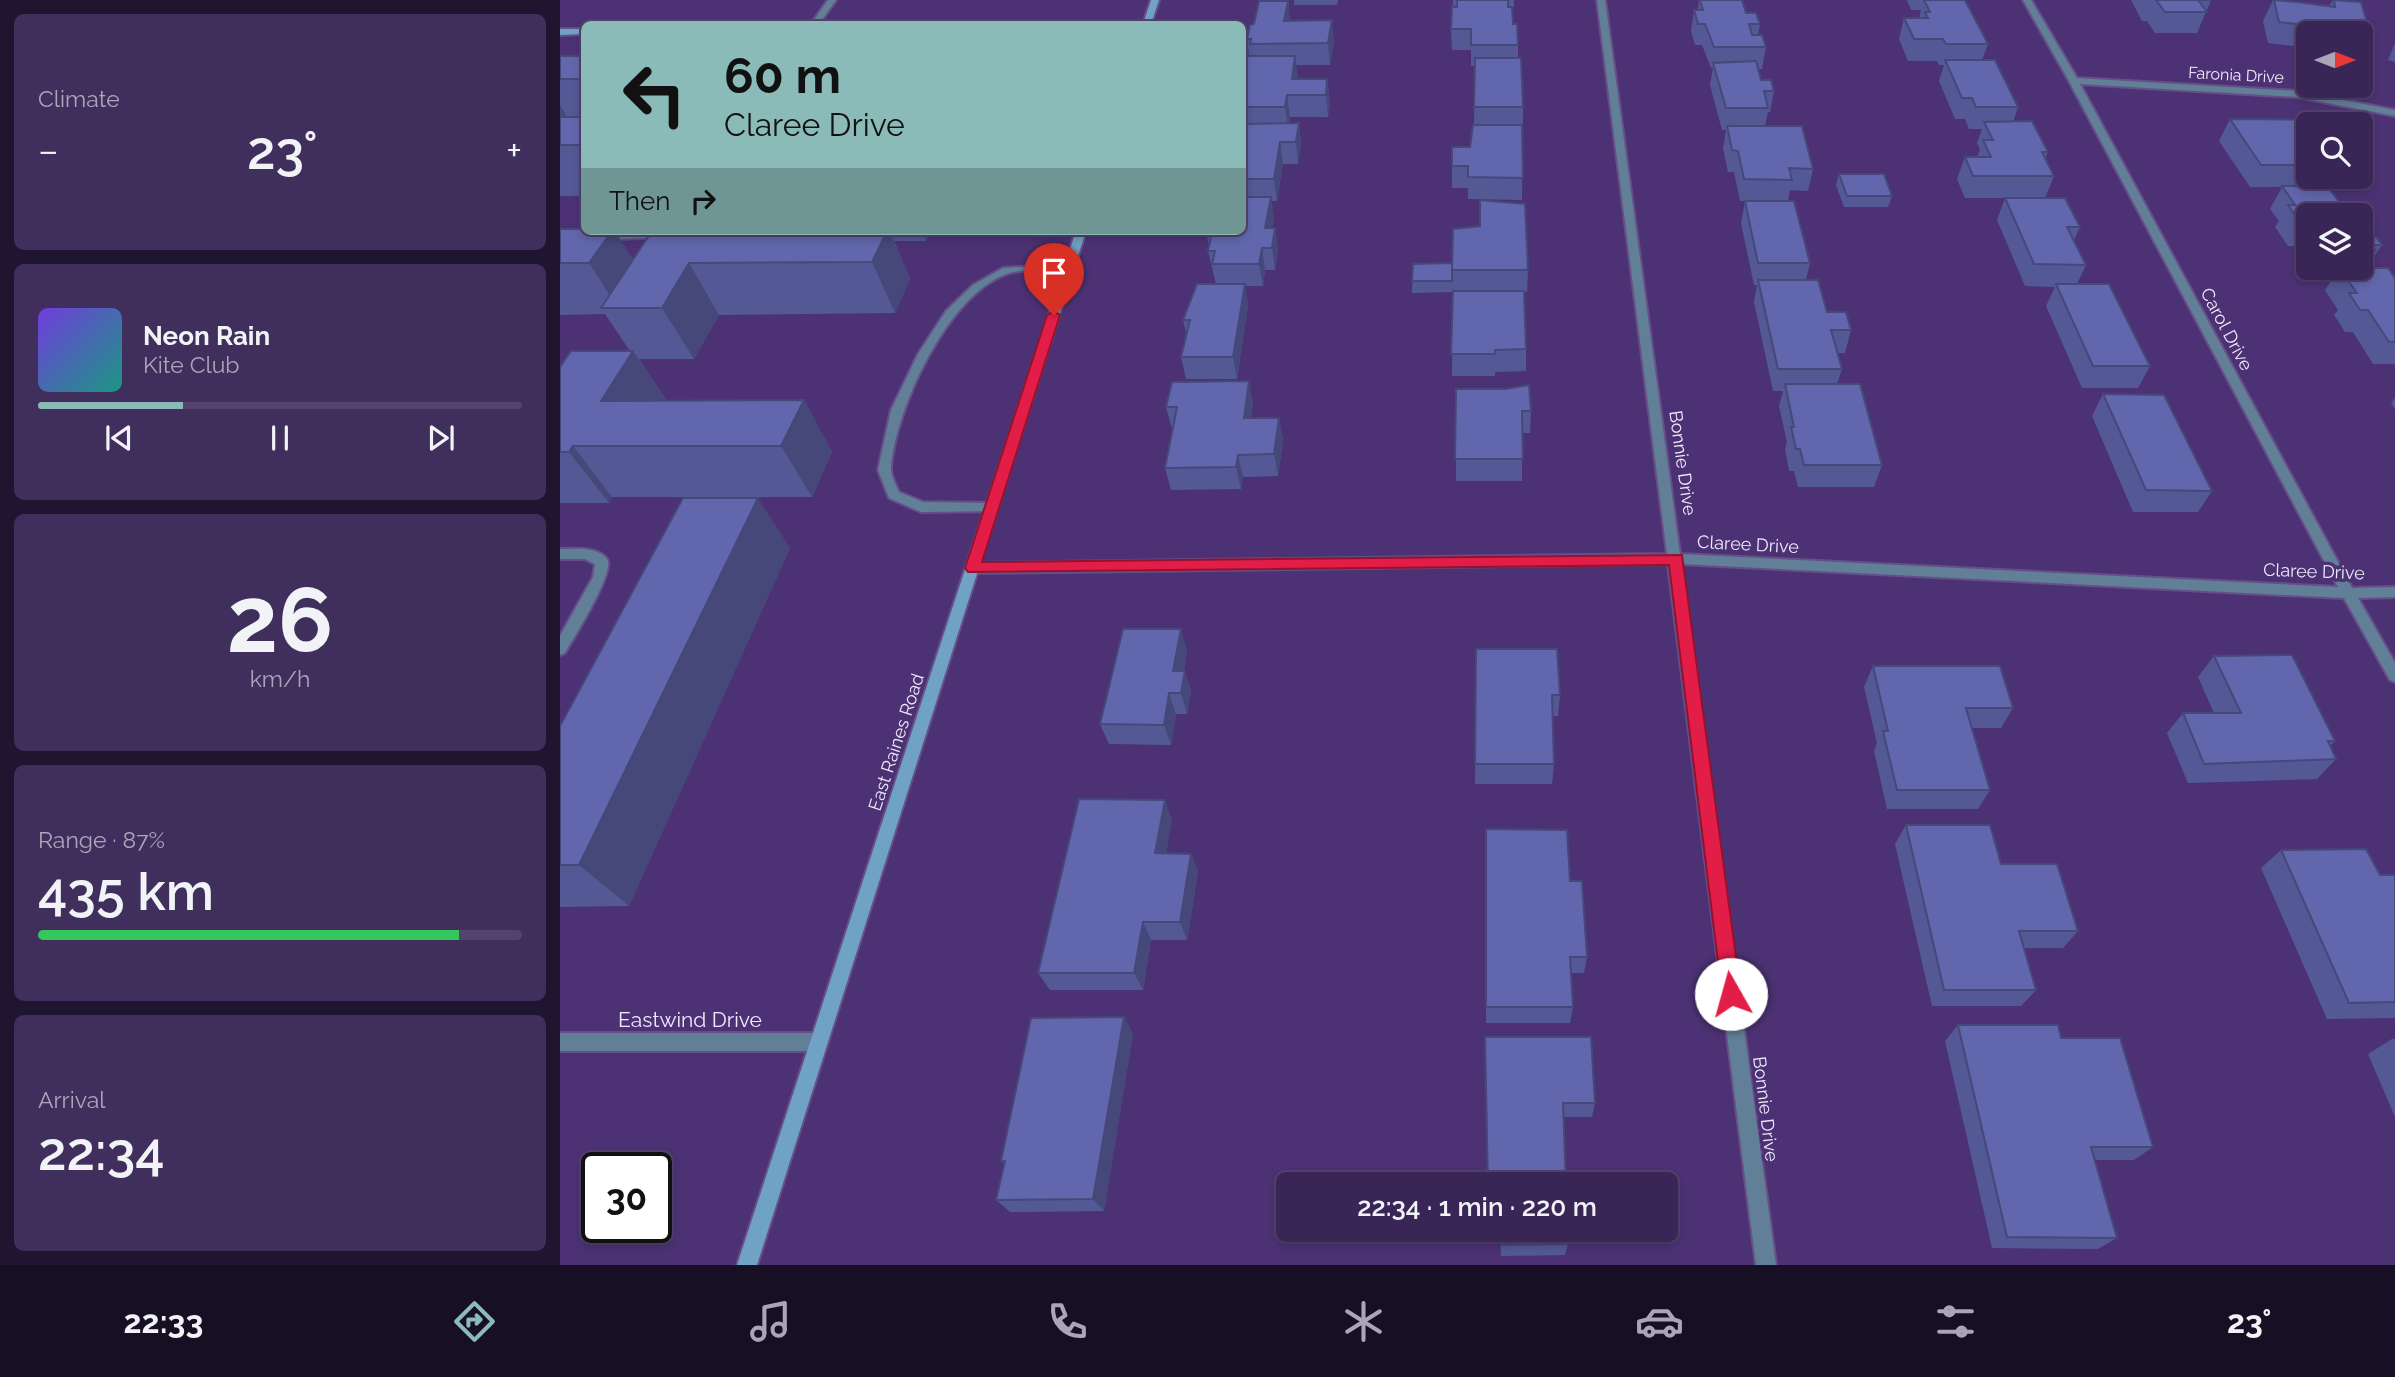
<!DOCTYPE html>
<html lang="en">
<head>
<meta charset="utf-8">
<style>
	:root { --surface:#392657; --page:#402e5d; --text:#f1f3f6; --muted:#aba5ba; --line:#53436d; --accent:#8bbbb9 }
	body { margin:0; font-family:Raleway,sans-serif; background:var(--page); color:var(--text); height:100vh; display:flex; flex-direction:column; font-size:26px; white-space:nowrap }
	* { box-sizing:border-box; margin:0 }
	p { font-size:23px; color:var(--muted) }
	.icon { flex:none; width:38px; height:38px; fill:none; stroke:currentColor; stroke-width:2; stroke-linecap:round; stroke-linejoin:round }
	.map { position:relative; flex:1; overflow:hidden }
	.panel { display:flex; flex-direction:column; gap:14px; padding:14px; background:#1f1530; width:560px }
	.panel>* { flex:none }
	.banner { position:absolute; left:21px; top:21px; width:665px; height:214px; border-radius:10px; box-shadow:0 4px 10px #0003,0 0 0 2px var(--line); background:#8bbbb9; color:#111; overflow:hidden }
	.needle { width:46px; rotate:90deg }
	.controls { position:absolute; left:1736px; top:21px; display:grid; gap:14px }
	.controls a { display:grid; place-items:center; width:77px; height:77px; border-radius:10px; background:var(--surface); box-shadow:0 4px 10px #0003,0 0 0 2px var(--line); font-size:35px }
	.speed { position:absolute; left:21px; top:1152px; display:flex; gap:14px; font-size:35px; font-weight:700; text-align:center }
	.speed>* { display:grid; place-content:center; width:91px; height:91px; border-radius:50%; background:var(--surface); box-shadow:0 4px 10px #0003,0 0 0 2px var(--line); line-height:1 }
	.speed .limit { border:4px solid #111; border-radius:10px; background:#fff; color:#111 }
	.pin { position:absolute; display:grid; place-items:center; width:60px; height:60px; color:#fff; margin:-72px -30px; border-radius:50% 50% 50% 0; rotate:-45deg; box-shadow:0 0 7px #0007 }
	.pin .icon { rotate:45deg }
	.me { position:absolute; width:77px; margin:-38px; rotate:353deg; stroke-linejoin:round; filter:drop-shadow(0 0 5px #0008) }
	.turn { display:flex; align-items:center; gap:24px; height:147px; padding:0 28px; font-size:32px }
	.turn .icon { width:91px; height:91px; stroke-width:2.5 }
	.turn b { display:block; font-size:49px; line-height:60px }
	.then { display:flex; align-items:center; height:66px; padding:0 28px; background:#0003; gap:14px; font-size:26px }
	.big { font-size:52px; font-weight:600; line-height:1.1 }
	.panel .tile { flex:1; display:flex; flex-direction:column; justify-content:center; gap:10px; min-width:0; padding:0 24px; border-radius:10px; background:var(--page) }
	.panel .dial { align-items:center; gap:0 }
	.dial b { font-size:91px; line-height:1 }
	.song { display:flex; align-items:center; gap:21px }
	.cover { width:84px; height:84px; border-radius:10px; background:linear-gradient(135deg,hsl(260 70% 55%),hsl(170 70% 35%)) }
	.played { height:7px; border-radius:4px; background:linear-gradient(90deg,var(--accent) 30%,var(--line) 30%) }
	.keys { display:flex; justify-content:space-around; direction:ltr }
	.heat { display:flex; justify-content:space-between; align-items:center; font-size:38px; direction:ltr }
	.charge { height:10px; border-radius:5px; background:linear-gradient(90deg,#34c759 87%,var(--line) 0) }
	.trip { position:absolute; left:716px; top:1172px; width:402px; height:70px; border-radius:10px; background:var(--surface); box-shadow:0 4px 10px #0003,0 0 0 2px var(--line); font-weight:600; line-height:70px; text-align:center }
	.tabs { display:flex; height:112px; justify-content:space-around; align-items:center; background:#170f23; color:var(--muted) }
	.tabs .icon { width:49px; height:49px }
	.tabs .current { color:var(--accent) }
	.tabs b { font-size:32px; color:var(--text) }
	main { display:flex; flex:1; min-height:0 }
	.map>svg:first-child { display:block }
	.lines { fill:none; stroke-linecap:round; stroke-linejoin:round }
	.lane-casing { stroke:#664f89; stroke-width:4 }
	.street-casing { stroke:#664f89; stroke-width:4 }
	.secondary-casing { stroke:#664f89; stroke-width:4 }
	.lane { fill:#618097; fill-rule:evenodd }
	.street { fill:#618097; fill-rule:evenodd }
	.secondary { fill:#70a2c5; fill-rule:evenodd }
	.wall { fill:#545995 }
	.shaded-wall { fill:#454879 }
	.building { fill:#6267ad; stroke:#454879; stroke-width:2 }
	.route { fill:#e11d48; stroke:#92132f; stroke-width:2 }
	.labels { text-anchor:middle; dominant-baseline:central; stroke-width:7; stroke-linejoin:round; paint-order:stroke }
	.far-street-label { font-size:16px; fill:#eee9f9; stroke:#4c3274 }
	.street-label { font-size:18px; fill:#eee9f9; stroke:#4c3274 }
	.near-street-label { font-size:21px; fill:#eee9f9; stroke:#4c3274 }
</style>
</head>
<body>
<main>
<section class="panel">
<div class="tile"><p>Climate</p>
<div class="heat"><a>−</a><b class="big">23°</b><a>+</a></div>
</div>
<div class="tile">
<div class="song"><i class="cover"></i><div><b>Neon Rain</b><p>Kite Club</p></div></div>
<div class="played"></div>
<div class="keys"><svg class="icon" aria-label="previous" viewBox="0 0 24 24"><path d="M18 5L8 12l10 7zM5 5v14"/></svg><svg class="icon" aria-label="pause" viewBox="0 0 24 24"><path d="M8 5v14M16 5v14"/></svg><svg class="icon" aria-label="next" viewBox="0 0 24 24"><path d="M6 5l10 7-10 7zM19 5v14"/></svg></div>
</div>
<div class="tile dial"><b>26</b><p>km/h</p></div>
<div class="tile"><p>Range · 87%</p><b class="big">435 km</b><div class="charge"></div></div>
<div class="tile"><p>Arrival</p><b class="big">22:34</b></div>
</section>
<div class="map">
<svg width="1835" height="1265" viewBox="0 0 1835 1265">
	<rect width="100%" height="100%" fill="#4c3274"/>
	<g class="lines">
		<!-- lane casing -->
		<g class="lane-casing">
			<path id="lane" d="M268 0H276L259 24H251Z
				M108 232 112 233V237L56 239 51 236 56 233Z
				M509 264 514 267 513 269C493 273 467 268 449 273 388 293 336 408 331 467 330 475 336 485 339 492L363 502 432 503 437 505 438 508 437 511 361 512 329 498 318 470 331 410 358 354 386 311 413 285 443 268Z
				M0 549C14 549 38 546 47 559 56 571 13 639 5 653L0 655V636L33 577 35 564 25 559H0Z"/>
		</g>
		<!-- street casing -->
		<g class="street-casing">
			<path id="street" d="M1037 0H1045L1120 554 1778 587 1509 81 1463 0H1471L1517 78 1737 91 1835 110V116L1737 97 1520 84 1792 588 1835 587V597L1798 598 1835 663V682L1830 680 1784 598 1121 564 1216 1265H1196L1108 564 413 573 406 568 413 563 1107 554Z
				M0 1033H259L265 1036 268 1042 265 1048 259 1051H0Z"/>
		</g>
		<!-- secondary casing -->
		<g class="secondary-casing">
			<path id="secondary" d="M591 0H599L591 24H583Z
				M0 29H24V34L0 35Z
				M516 231H526L197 1265H177Z"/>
		</g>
		<!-- lane -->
		<use href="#lane" class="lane"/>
		<!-- street -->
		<use href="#street" class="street"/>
		<!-- secondary -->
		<use href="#secondary" class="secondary"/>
	</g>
	<!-- wall -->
	<path class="wall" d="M734 0H778L777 5H734Z
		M893 0H954V7H952L953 24 958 45V58L963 107 962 200 908 199V188H892V166L910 147 914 125 915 66H911V50H892L891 29Z
		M1139 0H1182L1186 13 1200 24 1198 35 1206 47 1202 69H1198L1201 80 1214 91 1210 112H1208L1205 126 1253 169 1248 191 1230 190 1228 201 1250 263 1246 280 1267 312 1291 330 1285 353H1277L1282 369 1277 384 1322 465 1314 487H1238L1234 471H1229L1225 449 1227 442 1219 406 1223 391H1213L1194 302 1197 285H1194L1181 223 1185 201H1180L1174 172H1168L1163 148 1166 130H1162L1150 85 1153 68H1151L1142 45H1135L1131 31 1134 10H1138Z
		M1347 0H1405L1428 44 1422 60 1458 107 1453 122 1488 152 1485 158 1494 176 1485 198 1520 227 1514 240 1526 265 1517 284 1590 366 1578 388H1522L1486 306 1495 287 1465 286 1437 220 1445 198H1405L1397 179 1405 157H1417L1420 150 1417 143 1422 129H1409L1405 119H1395L1379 81 1384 65H1379L1377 61H1348L1339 39 1344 18H1359L1361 10H1351Z
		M1571 0H1651L1637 33H1595L1587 21H1582Z
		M1713 0 1769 6 1773 0H1783L1809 30 1801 45V33H1748V45L1735 43 1733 46 1708 43 1703 21Z
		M728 1 730 21 774 41 770 65H736L737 79H767L770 101 768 117H730L729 124 739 123 741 145 738 164H723L717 201H711L714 219 712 228H715L718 250 715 270H705L703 286H685L688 306 677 379H626L621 357 626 333 623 320 656 284 648 251 649 246 646 231H682V124H685L682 108V57L689 56 687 39 694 24Z
		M1835 43V62L1828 60Z
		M0 56H24V196H0Z
		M1670 119 1748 124V177H1772H1751L1746 186 1748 215V268H1801V232L1805 237 1822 245 1807 267 1803 268 1835 278V364H1813L1793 332H1785L1774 315 1778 310 1765 290 1776 273H1746L1735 256 1738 251 1735 246H1728L1715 227 1719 221 1710 209 1722 187H1690L1659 141Z
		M1279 174 1332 196 1328 207H1284L1276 185Z
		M0 229 24 231H55L73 260 92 231H371L366 241H334L350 279 335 313 159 315 134 359H79L107 401 244 400 272 452 252 497H52L49 503H0V367L70 351 45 314 0 315Z
		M853 264 968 270 967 292H964L966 349V371L935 372V376H892L893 292 852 293Z
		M896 389 971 411 970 433H962V481H896Z
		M1543 394 1652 491 1638 512H1573L1532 416Z
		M1835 398V409L1831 403Z
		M693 403 691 418H719L723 440 718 476 683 477 681 489 611 490 605 468 613 429H612L606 407Z
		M230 548 69 906 0 907V726Z
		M916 649 1000 695 998 716H992L994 764 992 784H915Z
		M627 650 624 671 631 691 627 714H616L611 745 549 744 540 724Z
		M1654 656 1775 741 1770 746 1776 759 1757 779 1628 783 1607 733 1623 713H1654L1638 677Z
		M1313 666 1453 708 1441 728H1412L1430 790 1418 809H1327L1314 751 1317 743 1304 687Z
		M612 819 606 853 631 854 638 872 627 940H591L583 990H490L478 973Z
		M1346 825 1441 864 1518 931 1503 948H1464L1476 990 1461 1006H1372L1335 844Z
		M926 829 1010 881 1027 957 1024 973H1011L1013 1007 1010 1023H926Z
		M1721 850 1820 875H1835V1018L1767 1019 1701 868Z
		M1398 1025 1501 1038 1593 1147 1574 1160H1535L1557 1238 1538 1249 1432 1248 1385 1041Z
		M573 1033 544 1211 450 1212 436 1200 444 1164 441 1161Z
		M1832 1039H1835V1117L1808 1054Z
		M925 1053 1035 1103 1032 1117H1004Z
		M928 1230H1007L1008 1244 1005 1255 941 1256 940 1233H928Z"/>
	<!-- shaded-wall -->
	<path class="shaded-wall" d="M728 1 730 22 724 21Z
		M772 20 774 41 770 65 768 43Z
		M735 56 738 77 735 95 732 79Z
		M767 79 770 101 768 117 766 95Z
		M727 95 730 117 728 129 725 107Z
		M0 105 14 129 11 133 0 116Z
		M739 123 741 145 738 164 736 142Z
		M720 142 723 164 717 201 714 179Z
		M711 197 714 219 709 250 705 228Z
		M715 228 718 250 715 270 712 248Z
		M52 231H55L86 280 58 308 29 263Z
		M327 231H329L350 279 335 313 312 262Z
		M362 231H371L366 241Z
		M702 248 705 270 703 286 699 264Z
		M129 263 159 315 134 359 102 308Z
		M685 284 688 306 677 379 673 357Z
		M73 351 108 402 41 401Z
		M689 381 693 403 688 440 684 418Z
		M244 400 272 452 252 497 221 446Z
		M719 418 723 440 718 476 714 454Z
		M13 446 52 497 49 503 9 452Z
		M678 455 683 477 681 489 676 467Z
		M198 498 230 548 69 906 19 865Z
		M621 629 627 650 620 691 613 671Z
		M625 671 631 691 627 714 621 693Z
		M609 693 616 714 611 745 604 725Z
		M605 800 612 819 603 871 595 853Z
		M631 854 638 872 627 940 620 922Z
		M583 922 591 940 583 990 574 973Z
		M564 1017 573 1033 544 1211 533 1199Z"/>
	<!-- building -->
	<path class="building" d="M897 0H948V7H952L953 24H957L958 45H911V29H891L892 7H897Z
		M1140 0H1182L1186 13H1196L1200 24H1189L1192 35H1202L1206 47H1154L1145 24H1138L1134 10H1143Z
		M1364 0H1405L1428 44H1386L1383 39H1354L1344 18H1368L1365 12H1370Z
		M1596 0H1651H1638L1647 12H1605Z
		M1714 0 1737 2 1775 7 1774 0 1801 2 1809 30 1743 22 1744 25 1719 22Z
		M699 1H728L724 21 772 20 768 43 690 44 691 39H687L690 25 694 24Z
		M0 56H24V79H0Z
		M683 56H735L732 79H767L766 95H727L725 107H682L685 79H682Z
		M915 58H961L963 107H914Z
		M1385 60H1435L1458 107H1416L1412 98H1402Z
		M1196 61 1201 80H1211L1214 91H1204L1208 108H1166L1153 63Z
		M0 117H24V145H0Z
		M1670 119 1780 120 1783 124H1748V165H1701Z
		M1472 121 1488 152H1482L1494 176H1413L1405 157H1431L1423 140H1433L1424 122Z
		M739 123 736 142H720L714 179H682V124Z
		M913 125H962L963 178 908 177V166H892V147H910Z
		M1167 126H1242L1253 169 1229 168 1232 180 1184 179 1178 151 1172 150Z
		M1279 174H1324L1332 196H1287Z
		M1722 186H1767L1789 215H1748V224H1741L1728 205H1735Z
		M682 197H711L705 228H715L712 248H702L699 264H652L655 251H648L652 231H682Z
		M1445 198H1505L1520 227H1507L1526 265 1474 264Z
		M920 200 965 204 968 270H892L893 229 920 226Z
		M1185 201H1234L1250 263H1198Z
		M0 229H24V231H52L29 263H0Z
		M92 231H327L312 262 129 263 102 308H41Z
		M1801 232 1805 237H1816L1822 245H1811L1815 250H1801Z
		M892 263V281H852L853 264Z
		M1779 268H1828L1835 278V342H1829L1808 310H1800L1789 293H1797Z
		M1198 280H1258L1267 312H1286L1291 330H1271L1282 369H1218Z
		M637 284H685L673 357H621L630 320H623Z
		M1496 284H1549L1590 366H1533Z
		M893 291H964L966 349 935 350V354H891Z
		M11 351H73L41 401 244 400 221 446H13L9 452H0V367Z
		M689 381 684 418H719L714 454 678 455 676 467 605 468 617 407H606L612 382Z
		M1225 384H1300L1322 465H1244L1240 449H1236L1231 427H1234Z
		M969 385 971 411H962L963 459H895L896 389H945Z
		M1543 394 1604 395 1652 491 1586 490Z
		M123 498H198L19 865H0V726Z
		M563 629H621L613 671H625L621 693H609L604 725 540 724Z
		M916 649H997L1000 695H992L994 764H915Z
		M1732 655 1775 741H1768L1776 759 1644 764 1623 713H1681L1654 656Z
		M1313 666H1440L1453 708H1406L1430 790H1337L1323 731H1328Z
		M519 799 605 800 595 853 631 854 620 922H583L574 973H478Z
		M1346 825H1430L1441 864H1497L1518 931H1459L1476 990H1384Z
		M926 829 1007 830 1010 881H1022L1027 957H1010L1013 1007H926Z
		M1806 849 1820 875H1835V1002L1789 1003 1721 850Z
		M564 1017 533 1199 436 1200 445 1161H441L471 1018Z
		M1398 1025H1498L1501 1038H1560L1593 1147H1531L1557 1238 1447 1237Z
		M925 1037H1031L1035 1103H1003L1006 1185H928Z
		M941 1230H1007L1008 1244 941 1245Z"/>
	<!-- route -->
	<path class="route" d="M494 311 500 315 422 562 1122 555 1181 994 1178 1000 1171 1003 1165 1000 1162 994 1109 565 408 572 405 568 487 315Z"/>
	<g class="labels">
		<!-- far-street labels -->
		<g class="far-street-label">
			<text transform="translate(1676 75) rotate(3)">Faronia Drive</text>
		</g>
		<!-- street labels -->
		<g class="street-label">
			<text transform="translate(1667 329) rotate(62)">Carol Drive</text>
			<text transform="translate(1123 463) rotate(82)">Bonnie Drive</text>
			<text transform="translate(1188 544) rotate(3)">Claree Drive</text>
			<text transform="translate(1754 571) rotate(2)">Claree Drive</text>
			<text transform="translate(336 742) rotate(-72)">East Raines Road</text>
			<text transform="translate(1206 1109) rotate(83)">Bonnie Drive</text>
		</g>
		<!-- near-street labels -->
		<g class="near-street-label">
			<text x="130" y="1019">Eastwind Drive</text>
		</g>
	</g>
</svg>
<div class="controls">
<a><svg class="needle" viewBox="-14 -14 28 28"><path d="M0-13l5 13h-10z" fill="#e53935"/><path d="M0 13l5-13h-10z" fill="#aba5ba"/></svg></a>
<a><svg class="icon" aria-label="search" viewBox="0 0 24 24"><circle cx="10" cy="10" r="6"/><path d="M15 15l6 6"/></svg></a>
<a><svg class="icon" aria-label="layers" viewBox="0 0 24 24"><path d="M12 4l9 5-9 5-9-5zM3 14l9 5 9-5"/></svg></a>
</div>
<div class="speed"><div class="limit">30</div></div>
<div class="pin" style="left:494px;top:315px;background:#d93025"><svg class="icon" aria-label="arrive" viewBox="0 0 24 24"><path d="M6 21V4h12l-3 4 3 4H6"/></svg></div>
<svg class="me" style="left:1171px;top:994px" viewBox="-20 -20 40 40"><circle r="19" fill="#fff"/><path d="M0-13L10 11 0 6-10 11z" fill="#e11d48"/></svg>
<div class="trip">22:34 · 1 min · 220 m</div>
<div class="banner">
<div class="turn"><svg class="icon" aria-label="left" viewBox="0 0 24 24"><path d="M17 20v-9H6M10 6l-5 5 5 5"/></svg><div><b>60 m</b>Claree Drive</div></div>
<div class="then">Then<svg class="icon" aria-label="right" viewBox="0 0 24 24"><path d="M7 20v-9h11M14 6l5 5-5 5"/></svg></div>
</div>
</div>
</main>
<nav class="tabs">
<b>22:33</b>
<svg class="icon current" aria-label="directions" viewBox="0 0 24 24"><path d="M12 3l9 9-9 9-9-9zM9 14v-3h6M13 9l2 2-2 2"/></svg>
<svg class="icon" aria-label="music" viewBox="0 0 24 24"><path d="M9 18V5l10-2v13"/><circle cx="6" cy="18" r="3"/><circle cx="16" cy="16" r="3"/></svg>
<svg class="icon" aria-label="phone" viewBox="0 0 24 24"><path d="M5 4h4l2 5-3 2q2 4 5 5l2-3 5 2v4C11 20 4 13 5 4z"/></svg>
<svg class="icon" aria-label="climate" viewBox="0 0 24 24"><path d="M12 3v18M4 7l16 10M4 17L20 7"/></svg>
<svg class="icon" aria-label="car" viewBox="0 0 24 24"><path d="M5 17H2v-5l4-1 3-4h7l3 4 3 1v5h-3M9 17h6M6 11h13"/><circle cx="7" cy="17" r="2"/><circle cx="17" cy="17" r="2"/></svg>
<svg class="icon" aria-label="filters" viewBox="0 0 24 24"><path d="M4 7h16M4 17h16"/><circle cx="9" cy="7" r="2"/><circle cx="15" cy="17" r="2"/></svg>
<b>23°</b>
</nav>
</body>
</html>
